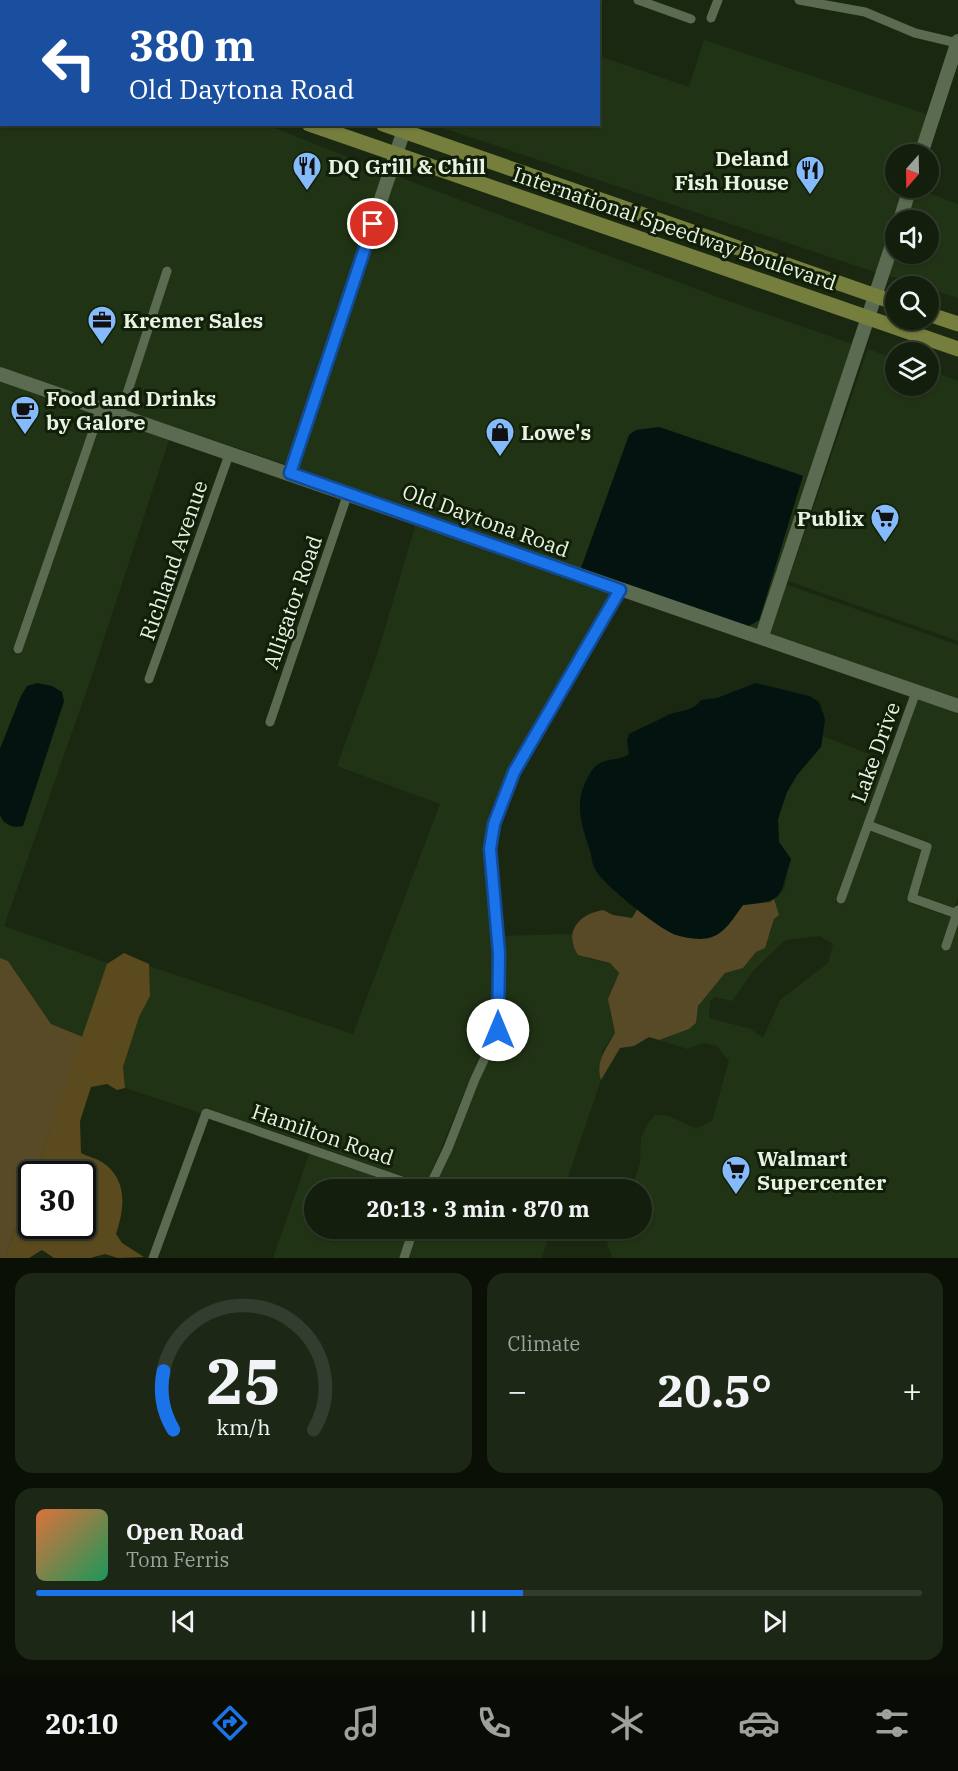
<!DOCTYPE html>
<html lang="en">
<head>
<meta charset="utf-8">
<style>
	:root { --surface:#141e0d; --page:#1d2716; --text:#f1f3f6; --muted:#9da29d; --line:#333c2e; --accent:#1a73e8 }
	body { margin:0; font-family:"IBM Plex Serif",serif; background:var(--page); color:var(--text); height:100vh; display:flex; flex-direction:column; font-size:22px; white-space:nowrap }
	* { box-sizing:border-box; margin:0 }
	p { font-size:20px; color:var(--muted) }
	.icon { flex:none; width:33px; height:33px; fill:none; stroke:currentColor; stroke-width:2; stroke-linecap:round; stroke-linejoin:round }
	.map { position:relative; height:1258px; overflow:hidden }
	.details { display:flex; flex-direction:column; gap:15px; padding:15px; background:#0b1007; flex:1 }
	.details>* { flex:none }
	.top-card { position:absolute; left:0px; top:0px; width:600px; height:126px; box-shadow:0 2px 4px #0004,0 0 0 2px var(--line); background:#1a4fa0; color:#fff; overflow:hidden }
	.needle { width:39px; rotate:200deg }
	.buttons { position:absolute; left:885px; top:144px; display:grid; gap:12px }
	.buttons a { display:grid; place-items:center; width:54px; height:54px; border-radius:50%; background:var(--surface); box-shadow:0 2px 4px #0004,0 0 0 2px var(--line); font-size:30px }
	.speed { position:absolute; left:18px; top:1161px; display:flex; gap:12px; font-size:30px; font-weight:700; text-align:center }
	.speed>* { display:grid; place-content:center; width:78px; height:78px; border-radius:50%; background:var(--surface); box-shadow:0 2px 4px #0004,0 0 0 2px var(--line); line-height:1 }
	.speed .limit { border:3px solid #111; border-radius:9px; background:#fff; color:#111 }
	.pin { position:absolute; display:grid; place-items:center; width:51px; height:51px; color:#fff; margin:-26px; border:3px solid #fff; border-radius:50%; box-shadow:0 2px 6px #0007 }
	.me { position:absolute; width:66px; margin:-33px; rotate:0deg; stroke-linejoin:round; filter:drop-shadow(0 0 4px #0008) }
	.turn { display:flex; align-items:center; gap:21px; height:126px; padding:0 30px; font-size:27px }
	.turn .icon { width:78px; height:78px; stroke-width:2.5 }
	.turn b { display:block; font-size:42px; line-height:51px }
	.big { font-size:45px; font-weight:800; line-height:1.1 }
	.details .widget { flex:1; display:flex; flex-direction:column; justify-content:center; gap:9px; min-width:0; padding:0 21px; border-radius:18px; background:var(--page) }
	.details .dial { align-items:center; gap:0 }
	.dial svg { height:156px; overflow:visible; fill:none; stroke:var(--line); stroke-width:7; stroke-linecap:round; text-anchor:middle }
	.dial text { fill:var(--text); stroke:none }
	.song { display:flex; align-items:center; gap:18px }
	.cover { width:72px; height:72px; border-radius:9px; background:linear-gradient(135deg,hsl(20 70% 55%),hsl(150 70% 35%)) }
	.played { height:6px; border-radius:3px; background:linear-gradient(90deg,var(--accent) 55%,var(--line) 55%) }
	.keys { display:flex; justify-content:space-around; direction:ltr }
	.heat { display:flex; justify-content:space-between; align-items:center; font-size:33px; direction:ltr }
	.details .tiles { flex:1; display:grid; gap:15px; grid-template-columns:1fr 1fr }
	.widget:last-child { grid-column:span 2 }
	.trip { position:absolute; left:304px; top:1179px; width:348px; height:60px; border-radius:30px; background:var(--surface); box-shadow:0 2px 4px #0004,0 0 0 2px var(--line); font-weight:800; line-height:60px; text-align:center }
	.menu { display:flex; height:96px; justify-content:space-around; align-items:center; background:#080c05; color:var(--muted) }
	.menu .icon { width:42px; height:42px }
	.menu .active { color:var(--accent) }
	.menu b { font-size:27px; color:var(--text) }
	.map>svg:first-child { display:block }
	.built { fill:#213315; fill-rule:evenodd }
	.green { fill:#594a27 }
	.forest { fill:#5b4a1e }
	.water { fill:#021310 }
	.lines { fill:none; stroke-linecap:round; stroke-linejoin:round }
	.street { stroke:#5a6b51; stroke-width:9 }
	.secondary { stroke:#5a6b51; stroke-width:14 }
	.primary { stroke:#757e3d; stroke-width:15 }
	.route-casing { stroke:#114b97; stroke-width:15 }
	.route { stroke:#1a73e8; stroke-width:10 }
	.labels { text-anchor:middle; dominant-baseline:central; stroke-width:6; stroke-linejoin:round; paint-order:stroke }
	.poi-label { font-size:21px; font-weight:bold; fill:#e9f3e4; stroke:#111e08; text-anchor:start }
	.street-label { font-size:21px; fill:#e9f3e4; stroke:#111e08 }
</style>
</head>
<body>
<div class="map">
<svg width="958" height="1258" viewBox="0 0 958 1258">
	<rect width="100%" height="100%" fill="#1a2811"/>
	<!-- built -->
	<path class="built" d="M95 0H273L95 2Z
		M0 27 2 124 267 125 386 172 288 465 126 411 172 268 164 266 118 408 0 369Z
		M704 40 929 115 917 154H896V188H906L878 273 434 125 598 124 599 56 689 87Z
		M394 175 726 300 855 345 759 630 747 627 759 620 802 475 659 427 629 435 580 571 295 469Z
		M915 188 958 204V298L929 289 928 286 886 275 896 254H928V220H904Z
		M868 349 895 359 896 386H928L929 370 958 381V641L788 581Z
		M0 379 95 411 12 652 20 655 103 414 170 437 91 678 4 926 108 963 83 1037 51 1024 8 961 0 958V815L3 822 14 827 23 826 64 701 21 696 0 749Z
		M416 523 614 593 511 769 489 813 495 954 494 1030 471 1077 426 1184 204 1107 201 1113 125 1088 123 1067 139 1017 150 996 149 966 353 1034 440 804 337 766 378 652Z
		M785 584 958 645V701L767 633Z
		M919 698 958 711V898L954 908 918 895 931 848 929 842 873 822Z
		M823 736 887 761 835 902 843 905 870 831 922 850 908 897 911 903 951 917 941 949 948 951 958 924V1258H612L603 1229 642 1228V1190L632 1189 640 1163 641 1138 649 1122 655 1115 669 1116 696 1129 712 1121 729 1061 717 1046 704 1043 687 1049 659 1040 689 1029 696 1023 698 1006 704 996 725 973 743 968 770 935 774 919 779 915 774 899 784 890 791 859 779 842 778 819 787 792 809 757 821 747ZM820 936 833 944 828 963 780 1000 763 1038 751 1029 709 1018 710 1001 715 997 732 1001 754 970 785 940Z
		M572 934V945L589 959 610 963 619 974 614 983 610 1011 615 1033 603 1050 599 1072 601 1080 564 1189 433 1190 479 1080 502 1032V936Z
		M310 1152 413 1189 315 1190V1228L410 1229 400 1258H273Z
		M419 1229H551L542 1258H409Z"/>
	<!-- green -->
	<path class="green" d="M774 899 779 915 774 919 765 948 756 952 743 968 725 973 698 1006 696 1023 689 1029 659 1040 649 1037 634 1046 620 1048 601 1080C595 1062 606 1049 615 1033L608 999 619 973 610 963 578 955C563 932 579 914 603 910L613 915 632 918 638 908C675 940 675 935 722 931L743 905 770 902Z
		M0 958 8 961 51 1024 83 1037 35 1174H32L31 1185 5 1258H0Z"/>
	<!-- forest -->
	<path class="forest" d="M124 953 149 964 150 996 139 1017 123 1067 125 1088 117 1090 107 1084 91 1087 80 1121 81 1153C88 1157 100 1159 106 1165 128 1183 124 1210 116 1234L122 1243 144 1257 118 1258 105 1254 90 1258H54L42 1250 29 1258H5L31 1185 32 1226H82V1174H35L107 964Z"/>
	<!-- water -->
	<path class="water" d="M659 427 803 476 759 620 747 627 580 571 629 435 636 430Z
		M37 683 52 686 62 692 64 701 23 826C12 828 5 825 0 815V749L21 696 27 686Z
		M756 683 809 696 819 702 825 719 821 747 797 775 787 792 778 819 779 842 791 859C778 897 788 900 743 905 735 916 725 933 712 937 700 941 687 938 676 935 660 930 601 883 595 869 592 864 592 857 590 851 582 825 573 804 588 777 600 753 616 764 629 754L627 740 629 734C643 727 655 722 668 715 682 709 691 713 701 700L717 698Z"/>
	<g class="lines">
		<!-- street -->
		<path class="street" d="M638 0 691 19
			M799 0 865 12 915 33 957 43
			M319 2V0
			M711 18 718 0
			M120 415 167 271
			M18 649 101 408
			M149 679 230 452
			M270 722 348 493
			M868 825 927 847 912 898 957 914
			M841 899 916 692
			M946 946 958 910
			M428 1190 448 1148 475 1079 498 1030 499 953 490 849 493 824 514 772 620 590
			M153 1258 206 1113 428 1190
			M404 1258 414 1228"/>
		<!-- secondary -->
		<path class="secondary" d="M445 2V0
			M921 154 958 41
			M900 220 910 188
			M0 374 958 706
			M290 473 406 124
			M762 636 896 233"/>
		<!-- primary -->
		<path class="primary" d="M23 0 27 2
			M0 17 2 18
			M309 124 958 349
			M383 124 896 303
			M928 314 958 324"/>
	</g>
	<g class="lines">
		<!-- route casing -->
		<g class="route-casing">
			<path id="route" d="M373 224 290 473 620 590 514 772 494 824 490 849 499 953 498 1030"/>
		</g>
		<!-- route -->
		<use href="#route" class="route"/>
	</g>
	<!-- icons -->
	<defs>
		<g id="restaurant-pin" transform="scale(1.5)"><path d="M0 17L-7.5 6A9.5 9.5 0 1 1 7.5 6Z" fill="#86bbfb" stroke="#111e08"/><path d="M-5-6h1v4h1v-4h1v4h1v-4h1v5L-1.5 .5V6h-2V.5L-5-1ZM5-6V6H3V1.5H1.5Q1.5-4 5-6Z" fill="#111"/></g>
		<g id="office-pin" transform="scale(1.5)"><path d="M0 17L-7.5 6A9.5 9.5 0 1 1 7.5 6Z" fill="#86bbfb" stroke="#111e08"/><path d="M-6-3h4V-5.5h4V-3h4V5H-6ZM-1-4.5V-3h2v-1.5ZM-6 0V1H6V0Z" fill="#111"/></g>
		<g id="cafe-pin" transform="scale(1.5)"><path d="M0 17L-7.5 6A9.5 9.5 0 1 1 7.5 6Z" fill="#86bbfb" stroke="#111e08"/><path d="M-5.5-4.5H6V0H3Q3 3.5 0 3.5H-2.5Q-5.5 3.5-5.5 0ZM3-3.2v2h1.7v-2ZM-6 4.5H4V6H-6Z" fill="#111"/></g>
		<g id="shop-pin" transform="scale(1.5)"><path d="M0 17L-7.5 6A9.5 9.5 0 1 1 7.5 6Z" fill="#86bbfb" stroke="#111e08"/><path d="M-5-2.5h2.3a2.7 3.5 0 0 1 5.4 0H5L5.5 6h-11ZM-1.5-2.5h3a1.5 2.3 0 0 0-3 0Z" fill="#111"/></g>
		<g id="supermarket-pin" transform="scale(1.5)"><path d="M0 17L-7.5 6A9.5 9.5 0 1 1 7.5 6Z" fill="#86bbfb" stroke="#111e08"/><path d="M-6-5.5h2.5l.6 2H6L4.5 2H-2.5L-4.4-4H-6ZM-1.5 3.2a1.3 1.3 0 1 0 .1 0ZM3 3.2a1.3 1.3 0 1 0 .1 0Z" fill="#111"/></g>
	</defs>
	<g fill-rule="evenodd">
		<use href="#restaurant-pin" x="307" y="166"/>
		<use href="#restaurant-pin" x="810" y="170"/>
		<use href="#office-pin" x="102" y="320"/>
		<use href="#cafe-pin" x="25" y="410"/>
		<use href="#shop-pin" x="500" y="432"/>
		<use href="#supermarket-pin" x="885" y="518"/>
		<use href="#supermarket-pin" x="736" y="1170"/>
	</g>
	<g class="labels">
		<!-- poi labels -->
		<g class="poi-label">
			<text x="789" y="158" text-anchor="end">Deland<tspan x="789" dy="24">Fish House</tspan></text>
			<text x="328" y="166">DQ Grill &amp; Chill</text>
			<text x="123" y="320">Kremer Sales</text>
			<text x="46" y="398">Food and Drinks<tspan x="46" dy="24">by Galore</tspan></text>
			<text x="521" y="432">Lowe's</text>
			<text x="864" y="518" text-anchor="end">Publix</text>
			<text x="757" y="1158">Walmart<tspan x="757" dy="24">Supercenter</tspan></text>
		</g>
		<!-- street labels -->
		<g class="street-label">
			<text transform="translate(675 228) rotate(19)">International Speedway Boulevard</text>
			<text transform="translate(486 520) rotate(20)">Old Daytona Road</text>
			<text transform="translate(173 560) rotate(-71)">Richland Avenue</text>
			<text transform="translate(292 602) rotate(-71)">Alligator Road</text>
			<text transform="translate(875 752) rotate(-70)">Lake Drive</text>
			<text transform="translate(323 1134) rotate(19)">Hamilton Road</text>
		</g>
	</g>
</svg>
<div class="buttons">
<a><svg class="needle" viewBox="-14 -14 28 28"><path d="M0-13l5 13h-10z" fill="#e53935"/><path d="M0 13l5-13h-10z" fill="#9da29d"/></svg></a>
<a><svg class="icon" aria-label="sound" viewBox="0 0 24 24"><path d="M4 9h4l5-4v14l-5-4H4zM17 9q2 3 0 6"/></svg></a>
<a><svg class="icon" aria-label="search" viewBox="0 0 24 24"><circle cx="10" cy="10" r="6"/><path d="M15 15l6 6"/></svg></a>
<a><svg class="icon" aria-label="layers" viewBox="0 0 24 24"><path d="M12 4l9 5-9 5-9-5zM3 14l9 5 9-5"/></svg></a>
</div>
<div class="speed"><div class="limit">30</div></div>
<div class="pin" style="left:373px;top:224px;background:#d93025"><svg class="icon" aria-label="arrive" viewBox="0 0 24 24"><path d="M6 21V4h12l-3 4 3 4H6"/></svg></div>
<svg class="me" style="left:498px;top:1030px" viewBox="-20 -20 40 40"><circle r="19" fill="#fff"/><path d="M0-13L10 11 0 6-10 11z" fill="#1a73e8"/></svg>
<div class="trip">20:13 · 3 min · 870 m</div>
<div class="top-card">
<div class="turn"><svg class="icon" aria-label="left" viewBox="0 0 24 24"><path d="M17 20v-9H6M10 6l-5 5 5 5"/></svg><div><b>380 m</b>Old Daytona Road</div></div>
</div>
</div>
<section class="details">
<div class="tiles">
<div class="widget dial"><svg viewBox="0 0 100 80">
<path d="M14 69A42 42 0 1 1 86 69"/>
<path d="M14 69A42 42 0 0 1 9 39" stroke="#1a73e8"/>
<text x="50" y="56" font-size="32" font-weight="700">25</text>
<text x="50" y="72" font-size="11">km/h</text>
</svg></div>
<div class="widget"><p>Climate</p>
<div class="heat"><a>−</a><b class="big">20.5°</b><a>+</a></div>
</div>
<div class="widget">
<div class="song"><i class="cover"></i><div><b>Open Road</b><p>Tom Ferris</p></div></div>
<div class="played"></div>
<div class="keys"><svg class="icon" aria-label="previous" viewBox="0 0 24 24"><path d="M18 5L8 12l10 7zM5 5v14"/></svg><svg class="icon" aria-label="pause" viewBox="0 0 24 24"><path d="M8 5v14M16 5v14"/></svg><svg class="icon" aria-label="next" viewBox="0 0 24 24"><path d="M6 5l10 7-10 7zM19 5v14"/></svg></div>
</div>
</div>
</section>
<nav class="menu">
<b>20:10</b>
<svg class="icon active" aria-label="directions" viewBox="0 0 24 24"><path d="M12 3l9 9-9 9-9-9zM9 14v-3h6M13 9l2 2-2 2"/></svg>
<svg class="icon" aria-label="music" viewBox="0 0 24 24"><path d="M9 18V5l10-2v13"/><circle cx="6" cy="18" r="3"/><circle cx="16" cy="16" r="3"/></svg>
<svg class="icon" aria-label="phone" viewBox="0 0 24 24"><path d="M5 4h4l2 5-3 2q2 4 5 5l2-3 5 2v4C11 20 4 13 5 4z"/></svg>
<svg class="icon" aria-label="climate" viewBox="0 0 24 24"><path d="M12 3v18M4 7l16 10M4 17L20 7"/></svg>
<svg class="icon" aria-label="car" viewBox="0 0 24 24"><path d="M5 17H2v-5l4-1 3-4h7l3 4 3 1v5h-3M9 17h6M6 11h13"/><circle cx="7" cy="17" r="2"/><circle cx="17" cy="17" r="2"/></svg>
<svg class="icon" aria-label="filters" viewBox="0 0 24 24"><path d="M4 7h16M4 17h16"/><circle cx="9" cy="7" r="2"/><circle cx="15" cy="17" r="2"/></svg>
</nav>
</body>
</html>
